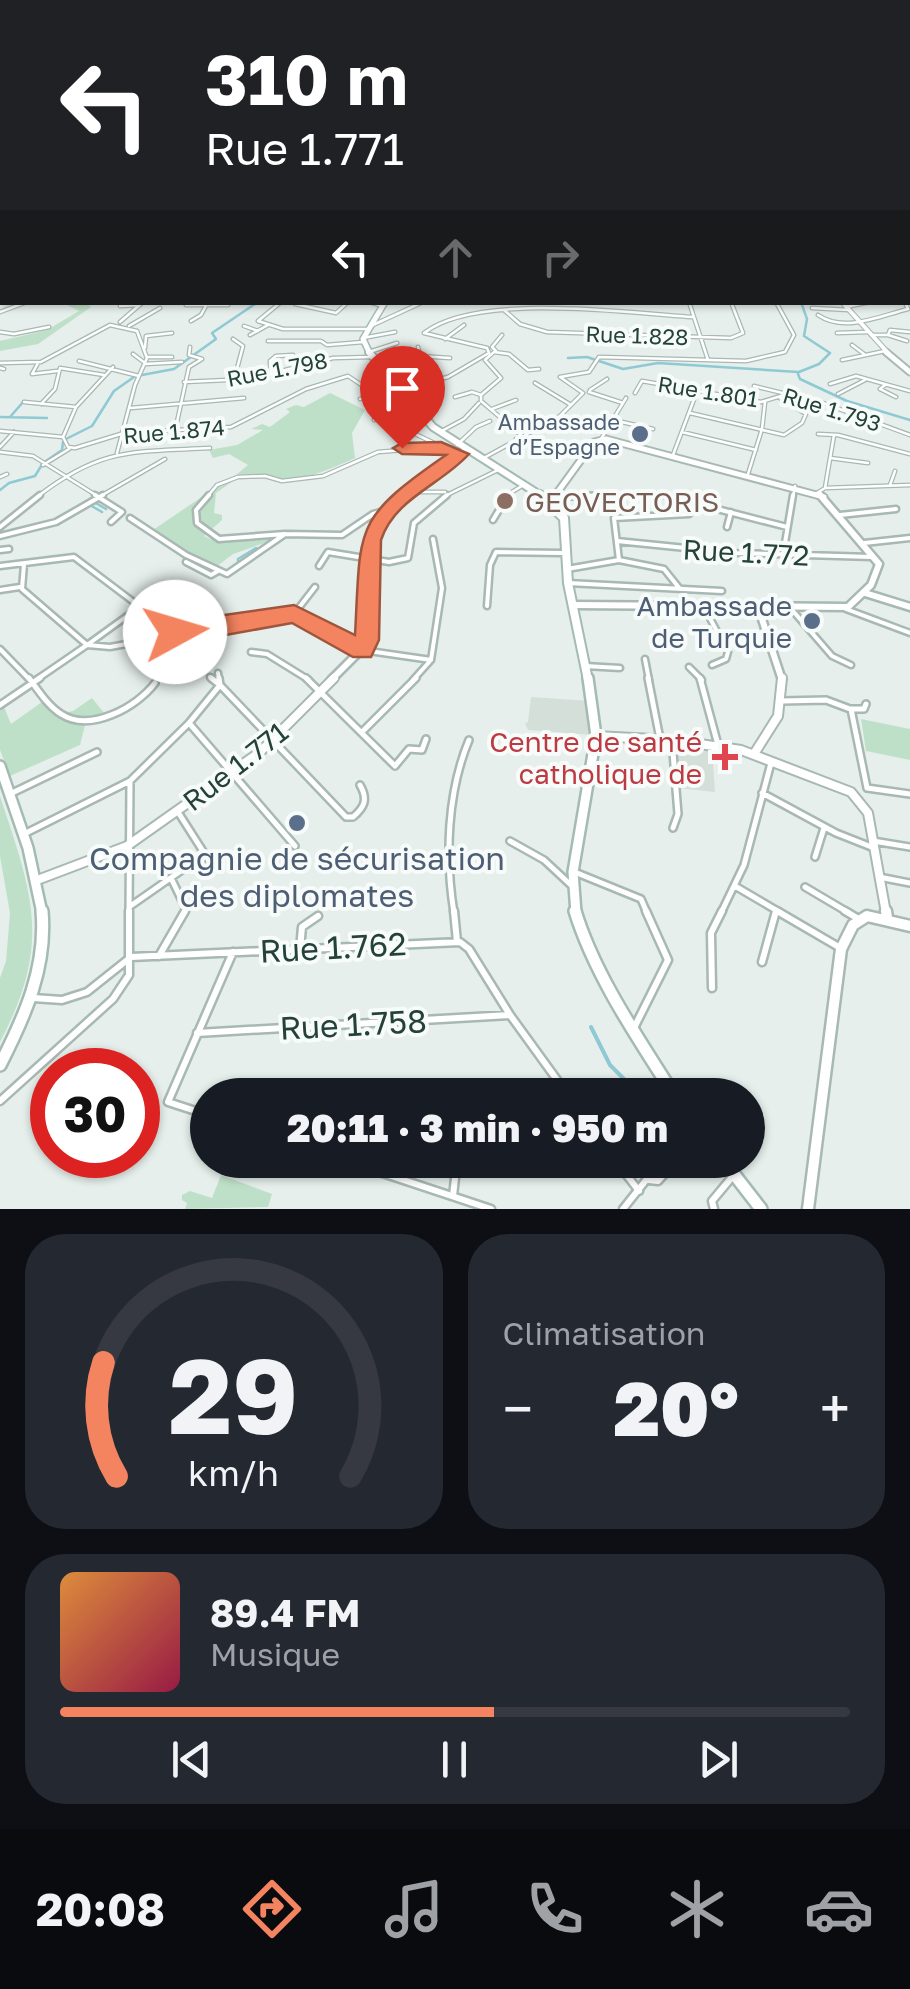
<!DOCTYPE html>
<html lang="fr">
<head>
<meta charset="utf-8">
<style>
	:root { --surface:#171b24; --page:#242831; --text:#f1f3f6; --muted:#9ea1a6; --line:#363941; --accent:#f4845f }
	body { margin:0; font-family:"Golos Text",sans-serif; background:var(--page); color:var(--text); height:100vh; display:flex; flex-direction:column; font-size:38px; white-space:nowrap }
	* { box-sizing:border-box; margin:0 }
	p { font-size:32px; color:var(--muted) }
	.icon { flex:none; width:55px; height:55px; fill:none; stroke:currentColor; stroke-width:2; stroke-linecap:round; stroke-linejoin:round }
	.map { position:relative; height:1209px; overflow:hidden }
	.drawer { display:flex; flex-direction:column; gap:25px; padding:25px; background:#0d0f14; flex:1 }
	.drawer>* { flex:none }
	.hud { position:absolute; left:0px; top:0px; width:910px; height:305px; box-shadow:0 2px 8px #0004; background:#202124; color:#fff; overflow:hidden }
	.speed { position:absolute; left:30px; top:1048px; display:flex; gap:20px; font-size:50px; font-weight:700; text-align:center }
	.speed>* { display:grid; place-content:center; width:130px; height:130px; border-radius:50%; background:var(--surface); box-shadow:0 2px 8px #0004; line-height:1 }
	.speed .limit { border:15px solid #d22; background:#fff; color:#111 }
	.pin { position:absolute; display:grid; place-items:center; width:85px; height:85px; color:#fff; margin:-102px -42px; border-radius:50% 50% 50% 0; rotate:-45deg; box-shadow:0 0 10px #0007 }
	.pin .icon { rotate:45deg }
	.me { position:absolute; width:110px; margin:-55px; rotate:84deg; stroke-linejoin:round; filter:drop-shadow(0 0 8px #0008) }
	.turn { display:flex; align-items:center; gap:35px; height:210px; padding:0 40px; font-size:45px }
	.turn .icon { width:130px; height:130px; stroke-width:2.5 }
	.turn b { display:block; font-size:70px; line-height:85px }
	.lanes { display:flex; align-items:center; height:95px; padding:0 40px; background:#0003; justify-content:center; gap:50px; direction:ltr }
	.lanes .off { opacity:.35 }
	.big { font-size:75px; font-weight:800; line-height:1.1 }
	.drawer .widget { flex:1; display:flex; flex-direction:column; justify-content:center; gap:15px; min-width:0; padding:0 35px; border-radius:40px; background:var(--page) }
	.drawer .dial { align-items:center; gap:0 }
	.dial svg { height:260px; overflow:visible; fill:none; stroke:var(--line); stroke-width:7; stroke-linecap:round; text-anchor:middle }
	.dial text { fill:var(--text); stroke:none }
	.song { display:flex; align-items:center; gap:30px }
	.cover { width:120px; height:120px; border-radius:15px; background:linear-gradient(135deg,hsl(30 70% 55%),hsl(340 70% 35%)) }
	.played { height:10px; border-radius:5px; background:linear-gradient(90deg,var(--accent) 55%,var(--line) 55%) }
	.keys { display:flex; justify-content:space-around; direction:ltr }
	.heat { display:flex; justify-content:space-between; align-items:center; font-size:55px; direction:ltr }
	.drawer .tiles { flex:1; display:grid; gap:25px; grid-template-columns:1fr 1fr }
	.widget:last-child { grid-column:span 2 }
	.trip { position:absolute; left:190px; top:1078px; width:575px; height:100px; border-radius:50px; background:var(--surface); box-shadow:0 2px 8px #0004; font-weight:800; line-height:100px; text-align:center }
	.menu { display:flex; height:160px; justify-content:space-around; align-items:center; background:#090b0e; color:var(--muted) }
	.menu .icon { width:70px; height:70px }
	.menu .current { color:var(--accent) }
	.menu b { font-size:45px; color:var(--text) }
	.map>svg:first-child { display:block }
	.built { fill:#d4dfda }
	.green { fill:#bfe0c8 }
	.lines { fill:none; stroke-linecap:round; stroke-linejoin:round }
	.stream-far1 { stroke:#8ec9d4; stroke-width:2.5 }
	.stream { stroke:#8ec9d4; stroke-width:4 }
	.minor-far3-casing { stroke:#a8b8b2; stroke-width:5 }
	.minor-far2-casing { stroke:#a8b8b2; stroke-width:9 }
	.minor-far1-casing { stroke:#a8b8b2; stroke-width:10 }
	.minor-casing { stroke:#a8b8b2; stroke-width:11 }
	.tertiary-far4-casing { stroke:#a8b8b2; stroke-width:6 }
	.tertiary-far3-casing { stroke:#a8b8b2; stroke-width:9 }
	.tertiary-far2-casing { stroke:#a8b8b2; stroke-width:11 }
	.tertiary-far1-casing { stroke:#a8b8b2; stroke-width:12 }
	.tertiary-casing { stroke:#a8b8b2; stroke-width:15 }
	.secondary-far4-casing { stroke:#a4bbb3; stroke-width:8 }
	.secondary-far3-casing { stroke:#a4bbb3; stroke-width:10 }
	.secondary-far2-casing { stroke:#a4bbb3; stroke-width:12 }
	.secondary-far1-casing { stroke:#a4bbb3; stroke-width:14 }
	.secondary-casing { stroke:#a4bbb3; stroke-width:16 }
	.minor-far3 { stroke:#fff; stroke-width:2.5 }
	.minor-far2 { stroke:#fff; stroke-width:4 }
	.minor-far1 { stroke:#fff; stroke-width:5 }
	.minor { stroke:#fff; stroke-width:6 }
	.tertiary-far4 { stroke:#fff; stroke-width:4 }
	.tertiary-far3 { stroke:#fff; stroke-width:5 }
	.tertiary-far2 { stroke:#fff; stroke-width:6 }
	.tertiary-far1 { stroke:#fff; stroke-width:8 }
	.tertiary { stroke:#fff; stroke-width:10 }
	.secondary-far4 { stroke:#fff; stroke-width:5 }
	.secondary-far3 { stroke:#fff; stroke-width:6 }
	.secondary-far2 { stroke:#fff; stroke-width:8 }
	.secondary-far1 { stroke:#fff; stroke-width:9 }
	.secondary { stroke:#fff; stroke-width:11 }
	.route { fill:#f4845f; stroke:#9f563e; stroke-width:2.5 }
	.service-dot { fill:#5c6f8a; stroke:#f7fbf9; stroke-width:4 }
	.education-dot { fill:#8d6e63; stroke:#f7fbf9; stroke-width:4 }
	.health-dot { fill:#e0444e; stroke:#f7fbf9; stroke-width:4 }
	.labels { text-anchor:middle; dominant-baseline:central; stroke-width:8; stroke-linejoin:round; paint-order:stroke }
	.far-street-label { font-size:22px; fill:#24423a; stroke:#f7fbf9 }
	.far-service-label { font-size:22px; fill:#4e5e75; stroke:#f7fbf9; text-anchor:end }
	.education-label { font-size:28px; fill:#785e54; stroke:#f7fbf9; text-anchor:start }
	.street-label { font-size:28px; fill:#24423a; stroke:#f7fbf9 }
	.service-label { font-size:28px; fill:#4e5e75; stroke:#f7fbf9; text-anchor:end }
	.health-label { font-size:28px; fill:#be3a42; stroke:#f7fbf9; text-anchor:end }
	.near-service-label { font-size:32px; fill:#4e5e75; stroke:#f7fbf9 }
	.near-street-label { font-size:32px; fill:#24423a; stroke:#f7fbf9 }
</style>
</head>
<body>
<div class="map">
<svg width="910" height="1209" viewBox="0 0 910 1209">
	<rect width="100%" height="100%" fill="#e6efeb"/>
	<!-- built -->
	<path class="built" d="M531 697 590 701 593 735 528 730 525 723 528 722Z
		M670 742 712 745 715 792 677 788 670 776Z"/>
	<!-- green -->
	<path class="green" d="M63 303H86L91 307 38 344 0 351V341L47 330 79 311Z
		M330 393 365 410 352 433 355 458C334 467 308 480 284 479 267 478 253 472 236 475L248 465 229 454 213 458 209 450 237 445 263 430 251 429 262 424 270 427 290 412 286 409 296 405 304 407Z
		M236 479 216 493 214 513 222 515V520L204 536C224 547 247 540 268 535L272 536 270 541 233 554 216 567 183 551 153 530 215 488Z
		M92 698 105 714 85 725 80 745 10 776 0 750V708L4 707 11 724 42 702 55 715 73 711Z
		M861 719 910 729V760L866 751Z
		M0 796C33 896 52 943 0 1042V978L6 961 10 913 0 856Z
		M221 1175 272 1194 268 1207 185 1209 187 1203 182 1200V1195L190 1191 212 1198Z"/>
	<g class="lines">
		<!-- stream-far1 -->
		<path class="stream-far1" d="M568 358 587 357 623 369 658 363 798 372
			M799 372 819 364 830 353 804 336 807 319 801 302
			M798 374 800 379 847 401 910 420
			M142 375 174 369 216 339 212 333 258 302
			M0 417 47 418
			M10 417 24 401
			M66 439 92 426 114 391 134 377
			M0 490 9 483 35 476 43 463 62 450 63 442
			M94 502 106 509
			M90 505 102 512
			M238 563V559L256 548"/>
		<!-- stream -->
		<path class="stream" d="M591 1027 610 1065 624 1079"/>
		<!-- minor-far3 casing -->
		<g class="minor-far3-casing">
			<path id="minor-far3" d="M908 235 910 243
				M281 302 258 321 283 329H367
				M369 302 383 306
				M689 302 708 360
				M295 304 336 313 348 302
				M186 305H228
				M120 306 140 305
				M846 307 870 302
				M812 308 849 310
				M504 310 520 324 547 332 731 338 743 333 731 302
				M0 312 27 302
				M818 315C844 333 880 316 908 309L905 302
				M191 321 201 315 208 302
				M120 322 143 302
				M373 325 423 302
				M129 326 160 308
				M244 326 258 331
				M0 332 14 334 49 327
				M837 333 868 332
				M250 335 268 325
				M871 335H888L890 330 910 332
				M888 335 907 341
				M363 338 395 332
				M233 339 243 346 234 380
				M445 339 464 325
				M268 341H321L327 345 363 342
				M852 345 864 354
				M418 347 426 383
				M145 348 146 336 172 333
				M372 351 397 343
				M496 351 492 347 502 335
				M133 354 145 363
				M420 356 450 358
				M148 357H172
				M842 360 885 351
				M79 361 139 376
				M0 363 41 362 110 325 137 331 147 358 135 385 117 453
				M38 363 32 374 57 371
				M145 364 182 362
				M0 368 4 369
				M271 375 270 361 276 356 293 355 295 368
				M184 382 249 379 333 358 371 357
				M535 383 571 405
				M830 384 856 376 910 391
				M885 385 880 389 896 397
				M754 386 823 403 910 435
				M404 388 448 377 489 353 487 348 424 333C476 292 627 313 693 317
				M590 390 607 379
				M589 392 623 403
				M635 393 642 381 761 402 784 395
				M838 394 865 380
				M455 397 472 392 481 395
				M360 399 375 394
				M24 402 76 407
				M41 404 55 389 60 368 104 375
				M131 408 244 398
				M492 409 516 400
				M690 413 784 435 802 423 806 414 780 398
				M374 420 382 418 459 455
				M613 420 653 429
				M0 431 63 437 68 447 75 448 124 433 231 427 306 389 348 376 375 394 398 388
				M175 431 189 367 202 359 189 355 190 347
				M440 432 464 419 479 403
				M682 432 756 450
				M818 434 838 435 910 454
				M522 436 481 401V395L501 378 485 360 494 352 509 354 528 370 539 369
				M63 437 76 407 113 367
				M516 439 533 448
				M601 439 626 398
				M457 445 476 427 490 421
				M0 447 14 432
				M0 452 33 456 99 497
				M673 455 696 394
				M830 458 868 463
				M482 459 560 416 583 393 560 377 589 372 599 357 746 361 785 352 794 335 776 302
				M43 465 69 449
				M748 474 762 429 765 402
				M0 477 7 474
				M890 485 895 471
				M825 488 834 435
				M406 492H445
				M817 493 825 488 910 485
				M37 497C101 447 133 452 210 448
				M99 497 165 459
				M207 497 217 485 238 477 265 476 282 481 323 476 378 452 441 447
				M443 497 500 469
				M504 497 525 484
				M557 497 656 493 673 497
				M793 497 795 486"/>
		</g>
		<!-- minor-far2 casing -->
		<g class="minor-far2-casing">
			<path id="minor-far2" d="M95 495 122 512 111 522
				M209 495 196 510 197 523 219 539 285 534
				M663 495 787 527
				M557 497 609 495
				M840 515 896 509
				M130 518 186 555 227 574 285 534 342 535 373 514 387 510
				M493 520 508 495
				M0 527 40 495
				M727 527 731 512
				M0 536 56 522 103 495
				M617 541 735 553 872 557
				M864 543 910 538
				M0 550 9 549
				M783 555 793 495
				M619 560 664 569 680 589
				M186 562 211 575 218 571
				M24 564 22 589 87 645 141 606
				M0 566 74 557 176 634 294 614 362 650 431 660 442 588 433 539
				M319 566 328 552 389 562 408 558 414 523 447 495
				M567 569 619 560 614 518 689 514 698 505
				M568 583 722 591
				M0 590 20 587
				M487 606 490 565 496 552 563 553
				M705 609 728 652 726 659 712 665
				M846 609 910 633
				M793 611 832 656 851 665
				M294 614 315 587
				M155 616 188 593
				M175 631 206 608
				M0 649 30 680
				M251 652 267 654 309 680
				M645 659 649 680
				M585 666 620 668
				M689 667 702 680
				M218 673 219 680
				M210 677 214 680
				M36 680 87 645 110 647 175 635
				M413 680 431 660"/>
		</g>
		<!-- minor-far1 casing -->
		<g class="minor-far1-casing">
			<path id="minor-far1" d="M29 678C38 690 48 706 61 714 90 733 137 707 155 683
				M219 678 220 685 346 817H353C365 807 368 799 360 785
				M306 678 395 766 409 749 422 750 426 739
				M648 678 660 739
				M700 678 718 745
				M782 701 826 700 850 709
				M866 704 864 709H851L867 788
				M0 705 40 678
				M189 723 295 846
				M362 732 416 678
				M672 740 678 814 673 828
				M867 788 910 794
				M762 793 836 833 874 848
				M10 794 97 752
				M178 812 213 867
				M24 834 130 781 189 723 220 685 211 678
				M510 841 544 860 572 886
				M873 841 910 847
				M815 857 824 828
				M577 873 641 899 647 913
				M879 877 910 883
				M171 878 186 909 184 913
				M735 886 781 913
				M805 887 849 913
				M129 907 205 854
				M129 913 130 781
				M454 913C445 857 447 793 469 740
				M721 913 744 865 771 763"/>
		</g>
		<!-- minor casing -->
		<g class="minor-casing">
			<path id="minor" d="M454 911 457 942
				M777 911 837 946
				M845 911 857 918
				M300 949 302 927 318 916
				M159 956 185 911
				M762 962 776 911
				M712 988 711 933 722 911
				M33 998 62 1000 87 992 131 957 460 942 469 949 510 1015 568 1095
				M635 1026 668 960 646 911
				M197 1033 510 1015
				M0 1101 113 999 129 975V911
				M208 1115 168 1102 233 952
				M343 1160 491 1209
				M615 1160 639 1191
				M649 1180 658 1181 677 1160
				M453 1196 457 1160
				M623 1209 662 1160
				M714 1209 712 1201 732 1177"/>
		</g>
		<!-- tertiary-far4 casing -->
		<g class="tertiary-far4-casing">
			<path id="tertiary-far4" d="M842 302 889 354"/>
		</g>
		<!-- tertiary-far3 casing -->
		<g class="tertiary-far3-casing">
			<path id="tertiary-far3" d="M886 352 910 372
				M399 497 466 449
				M554 497 594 442 606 439 824 497"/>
		</g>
		<!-- tertiary-far2 casing -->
		<g class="tertiary-far2-casing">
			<path id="tertiary-far2" d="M865 593 910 607
				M573 605 848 607 871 585 879 564 820 495
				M759 610 782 680
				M331 680 365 646C368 591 359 536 402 495"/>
		</g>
		<!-- tertiary-far1 casing -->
		<g class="tertiary-far1-casing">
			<path id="tertiary-far1" d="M596 736 672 740 741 750 851 792 868 813 886 913
				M754 754 778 716 782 678
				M40 879 127 846 260 752 334 678"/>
		</g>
		<!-- tertiary casing -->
		<g class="tertiary-casing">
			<path id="tertiary" d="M886 911 887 918
				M808 1209 841 949 853 925 867 916 910 926"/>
		</g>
		<!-- secondary-far4 casing -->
		<g class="secondary-far4-casing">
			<path id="secondary-far4" d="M370 354 363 339 385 302"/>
		</g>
		<!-- secondary-far3 casing -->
		<g class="secondary-far3-casing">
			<path id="secondary-far3" d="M369 352 433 427 543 497"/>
		</g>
		<!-- secondary-far2 casing -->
		<g class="secondary-far2-casing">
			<path id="secondary-far2" d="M540 495 564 518 568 583 588 680
				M556 495 560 510"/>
		</g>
		<!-- secondary-far1 casing -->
		<g class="secondary-far1-casing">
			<path id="secondary-far1" d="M0 766 28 848 42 913
				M576 913 573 872 596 736 588 678"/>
		</g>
		<!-- secondary casing -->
		<g class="secondary-casing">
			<path id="secondary" d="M575 911C595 976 638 1038 674 1095
				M0 1065C25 1016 47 967 42 911
				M723 1160 761 1209"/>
		</g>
		<!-- minor-far3 -->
		<use href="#minor-far3" class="minor-far3"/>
		<!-- minor-far2 -->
		<use href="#minor-far2" class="minor-far2"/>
		<!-- minor-far1 -->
		<use href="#minor-far1" class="minor-far1"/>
		<!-- minor -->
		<use href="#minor" class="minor"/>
		<!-- tertiary-far4 -->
		<use href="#tertiary-far4" class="tertiary-far4"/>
		<!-- tertiary-far3 -->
		<use href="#tertiary-far3" class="tertiary-far3"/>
		<!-- tertiary-far2 -->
		<use href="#tertiary-far2" class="tertiary-far2"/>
		<!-- tertiary-far1 -->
		<use href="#tertiary-far1" class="tertiary-far1"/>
		<!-- tertiary -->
		<use href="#tertiary" class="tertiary"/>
		<!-- secondary-far4 -->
		<use href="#secondary-far4" class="secondary-far4"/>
		<!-- secondary-far3 -->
		<use href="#secondary-far3" class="secondary-far3"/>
		<!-- secondary-far2 -->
		<use href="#secondary-far2" class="secondary-far2"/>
		<!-- secondary-far1 -->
		<use href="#secondary-far1" class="secondary-far1"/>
		<!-- secondary -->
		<use href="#secondary" class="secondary"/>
	</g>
	<!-- sky -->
	<linearGradient id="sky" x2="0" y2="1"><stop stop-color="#84bce0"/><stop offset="0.47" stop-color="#f4f8f6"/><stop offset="1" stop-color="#f4f8f6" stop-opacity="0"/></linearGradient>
	<rect width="910" height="322" fill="url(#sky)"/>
	<!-- route -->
	<path class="route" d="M441 442 469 454C441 485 395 498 381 540L379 640 371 657H353L292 623 176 644 167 641 163 632 166 625 175 622 294 605 355 635C361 526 352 520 446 455L402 454 393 448 402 443Z"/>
	<!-- markers -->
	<g class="service-dot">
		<circle cx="640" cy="434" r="10"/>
		<circle cx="812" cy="621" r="10"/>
		<circle cx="297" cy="823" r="10"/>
	</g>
	<circle class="education-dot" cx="505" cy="501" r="10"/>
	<path class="health-dot" d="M720 742h10v10h10v10h-10v10h-10v-10h-10v-10h10z"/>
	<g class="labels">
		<!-- far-street labels -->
		<g class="far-street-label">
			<text transform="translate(637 335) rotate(2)">Rue 1.828</text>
			<text transform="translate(277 369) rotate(-11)">Rue 1.798</text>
			<text transform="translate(708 391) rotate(9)">Rue 1.801</text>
			<text transform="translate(832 409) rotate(17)">Rue 1.793</text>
			<text transform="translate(174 431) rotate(-5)">Rue 1.874</text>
		</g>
		<!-- far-service labels -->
		<g class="far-service-label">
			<text x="620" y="421">Ambassade<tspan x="620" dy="25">d’Espagne</tspan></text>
		</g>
		<!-- education labels -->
		<g class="education-label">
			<text x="525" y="501">GEOVECTORIS</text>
		</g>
		<!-- street labels -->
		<g class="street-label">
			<text transform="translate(746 552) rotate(3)">Rue 1.772</text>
			<text transform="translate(235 766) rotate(-38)">Rue 1.771</text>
		</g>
		<!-- service labels -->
		<g class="service-label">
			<text x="792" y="605">Ambassade<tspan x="792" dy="32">de Turquie</tspan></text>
		</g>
		<!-- health labels -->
		<g class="health-label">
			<text x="702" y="741">Centre de santé<tspan x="702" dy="32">catholique de</tspan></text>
		</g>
		<!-- near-service labels -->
		<g class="near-service-label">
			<text x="297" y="858">Compagnie de sécurisation<tspan x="297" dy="37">des diplomates</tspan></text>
		</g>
		<!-- near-street labels -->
		<g class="near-street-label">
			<text transform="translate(333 947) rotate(-3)">Rue 1.762</text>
			<text transform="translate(353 1024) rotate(-3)">Rue 1.758</text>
		</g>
	</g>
</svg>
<div class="speed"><div class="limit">30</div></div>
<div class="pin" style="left:402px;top:448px;background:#d93025"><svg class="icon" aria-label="arrive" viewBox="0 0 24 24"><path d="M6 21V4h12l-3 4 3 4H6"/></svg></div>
<svg class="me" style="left:175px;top:632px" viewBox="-20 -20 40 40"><circle r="19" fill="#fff"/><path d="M0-13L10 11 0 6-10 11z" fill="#f4845f"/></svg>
<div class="trip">20:11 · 3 min · 950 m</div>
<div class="hud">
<div class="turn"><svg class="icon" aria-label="left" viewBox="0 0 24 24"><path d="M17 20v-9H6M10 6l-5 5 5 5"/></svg><div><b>310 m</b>Rue 1.771</div></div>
<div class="lanes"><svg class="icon" aria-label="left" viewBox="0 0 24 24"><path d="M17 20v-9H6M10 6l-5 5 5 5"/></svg><svg class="icon off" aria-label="ahead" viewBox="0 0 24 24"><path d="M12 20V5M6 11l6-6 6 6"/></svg><svg class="icon off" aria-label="right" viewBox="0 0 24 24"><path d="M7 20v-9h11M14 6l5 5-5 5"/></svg></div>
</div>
</div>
<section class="drawer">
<div class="tiles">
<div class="widget dial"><svg viewBox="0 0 100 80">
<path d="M14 69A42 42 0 1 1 86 69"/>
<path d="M14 69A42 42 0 0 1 10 34" stroke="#f4845f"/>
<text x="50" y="56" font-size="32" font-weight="700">29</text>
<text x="50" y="72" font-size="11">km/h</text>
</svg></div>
<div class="widget"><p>Climatisation</p>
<div class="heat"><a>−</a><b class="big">20°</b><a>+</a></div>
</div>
<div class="widget">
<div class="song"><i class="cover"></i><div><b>89.4 FM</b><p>Musique</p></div></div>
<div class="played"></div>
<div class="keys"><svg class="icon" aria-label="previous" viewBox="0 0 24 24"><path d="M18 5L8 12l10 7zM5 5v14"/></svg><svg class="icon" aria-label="pause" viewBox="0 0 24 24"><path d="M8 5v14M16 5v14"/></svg><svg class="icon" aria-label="next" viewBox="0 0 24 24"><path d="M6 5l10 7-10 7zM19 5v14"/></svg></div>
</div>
</div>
</section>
<nav class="menu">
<b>20:08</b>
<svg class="icon current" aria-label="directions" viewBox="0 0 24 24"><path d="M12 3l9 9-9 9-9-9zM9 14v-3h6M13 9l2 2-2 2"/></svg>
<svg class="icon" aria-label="music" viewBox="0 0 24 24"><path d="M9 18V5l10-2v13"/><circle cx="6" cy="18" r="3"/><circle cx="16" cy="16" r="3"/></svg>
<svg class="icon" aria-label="phone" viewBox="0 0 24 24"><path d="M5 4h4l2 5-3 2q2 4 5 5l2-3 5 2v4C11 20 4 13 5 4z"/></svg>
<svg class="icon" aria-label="climate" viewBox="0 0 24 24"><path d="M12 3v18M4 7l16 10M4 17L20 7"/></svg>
<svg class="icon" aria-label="car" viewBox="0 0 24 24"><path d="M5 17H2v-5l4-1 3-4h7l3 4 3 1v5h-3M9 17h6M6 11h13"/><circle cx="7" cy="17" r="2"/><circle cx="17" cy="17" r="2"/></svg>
</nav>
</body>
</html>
